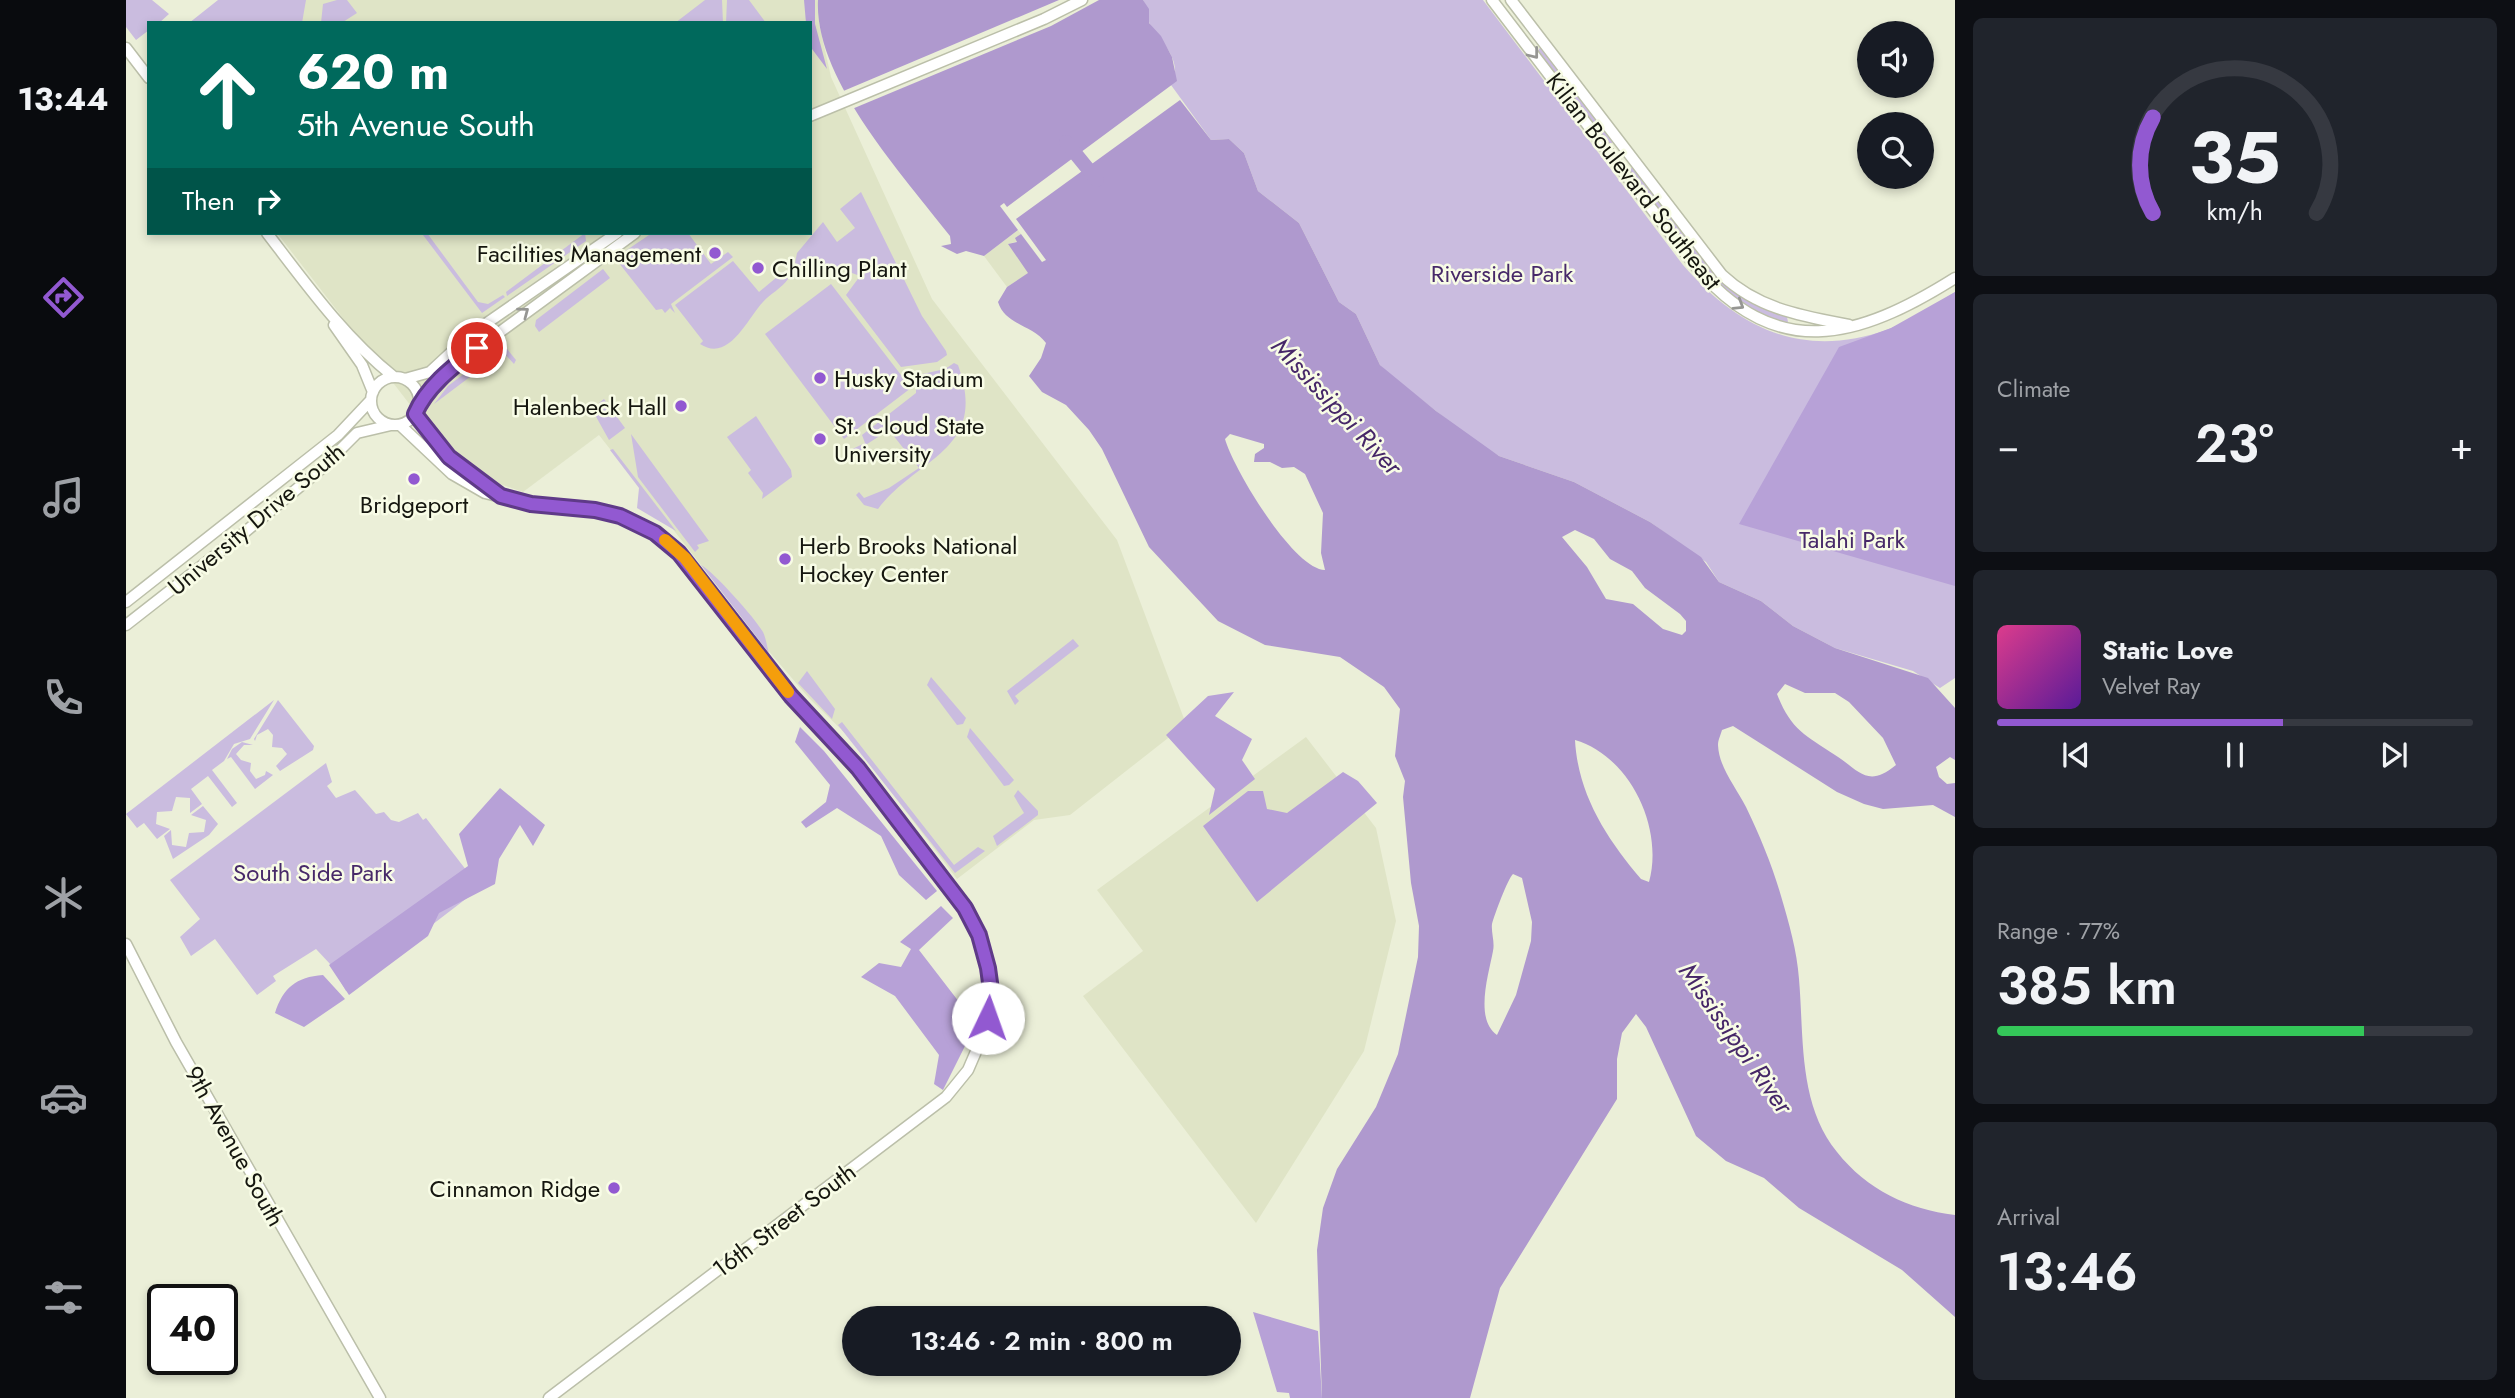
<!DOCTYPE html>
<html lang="en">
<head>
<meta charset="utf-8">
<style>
	:root { --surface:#171b24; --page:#20242c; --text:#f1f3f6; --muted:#9ea1a6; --line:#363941; --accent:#9259d1 }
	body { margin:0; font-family:Jost,sans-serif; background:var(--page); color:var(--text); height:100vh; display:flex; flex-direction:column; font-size:26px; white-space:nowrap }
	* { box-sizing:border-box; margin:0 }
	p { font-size:23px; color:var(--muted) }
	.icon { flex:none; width:38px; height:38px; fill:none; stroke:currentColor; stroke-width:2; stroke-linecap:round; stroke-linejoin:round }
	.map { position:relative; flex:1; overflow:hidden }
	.panel { display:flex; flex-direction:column; gap:18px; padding:18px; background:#0d0f14; width:560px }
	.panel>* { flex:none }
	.banner { position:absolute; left:21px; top:21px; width:665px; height:214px; border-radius:0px; box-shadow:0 4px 10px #0003; background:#00695c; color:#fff; overflow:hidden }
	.controls { position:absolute; left:1731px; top:21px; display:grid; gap:14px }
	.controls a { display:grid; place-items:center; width:77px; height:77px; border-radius:50%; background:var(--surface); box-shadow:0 4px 10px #0003; font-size:35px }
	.speed { position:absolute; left:21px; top:1284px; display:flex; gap:14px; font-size:35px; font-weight:700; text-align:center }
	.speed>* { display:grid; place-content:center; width:91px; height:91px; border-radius:50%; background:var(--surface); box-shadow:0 4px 10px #0003; line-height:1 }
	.speed .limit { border:4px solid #111; border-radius:10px; background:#fff; color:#111 }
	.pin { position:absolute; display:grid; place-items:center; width:60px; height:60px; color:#fff; margin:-30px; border:4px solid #fff; border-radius:50%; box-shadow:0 2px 7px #0007 }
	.me { position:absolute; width:77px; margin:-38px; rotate:3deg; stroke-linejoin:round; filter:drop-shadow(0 0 5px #0008) }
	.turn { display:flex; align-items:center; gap:24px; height:147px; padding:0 35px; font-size:32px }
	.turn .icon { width:91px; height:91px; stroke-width:2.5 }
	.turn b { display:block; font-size:49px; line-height:60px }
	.then { display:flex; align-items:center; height:66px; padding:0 35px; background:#0003; gap:14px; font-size:26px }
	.big { font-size:52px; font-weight:600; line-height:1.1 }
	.panel .widget { flex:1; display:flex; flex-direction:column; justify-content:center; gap:10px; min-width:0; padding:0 24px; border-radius:10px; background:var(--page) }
	.panel .dial { align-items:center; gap:0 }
	.dial svg { height:182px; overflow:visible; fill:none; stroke:var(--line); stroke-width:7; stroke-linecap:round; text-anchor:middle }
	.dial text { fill:var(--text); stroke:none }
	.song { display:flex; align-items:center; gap:21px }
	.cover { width:84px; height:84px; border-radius:10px; background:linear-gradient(135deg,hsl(330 70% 55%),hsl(270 70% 35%)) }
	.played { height:7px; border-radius:4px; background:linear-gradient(90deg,var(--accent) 60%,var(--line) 60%) }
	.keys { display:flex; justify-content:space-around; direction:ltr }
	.heat { display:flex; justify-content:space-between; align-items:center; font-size:38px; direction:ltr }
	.charge { height:10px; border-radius:5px; background:linear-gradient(90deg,#34c759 77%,var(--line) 0) }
	.trip { position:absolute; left:716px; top:1306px; width:399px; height:70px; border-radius:35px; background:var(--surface); box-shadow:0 4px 10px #0003; font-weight:600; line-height:70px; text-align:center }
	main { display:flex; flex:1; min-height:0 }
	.tabs { display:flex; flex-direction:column; width:126px; justify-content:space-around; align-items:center; background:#090b0e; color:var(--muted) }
	.tabs .icon { width:49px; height:49px }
	.tabs .current { color:var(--accent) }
	.tabs b { font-size:32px; color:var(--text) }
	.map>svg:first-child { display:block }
	.built { fill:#dfe4c6 }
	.green { fill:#cabcdf }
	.forest { fill:#b7a1d7 }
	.water { fill:#af99ce; fill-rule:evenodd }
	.pier { fill:#ebefd8 }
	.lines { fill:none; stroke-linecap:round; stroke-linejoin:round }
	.river { stroke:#af99ce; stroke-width:14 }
	.secondary-casing { stroke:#bbbfa9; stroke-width:13 }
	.secondary { stroke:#fff; stroke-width:10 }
	.oneway { stroke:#969693 }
	.route-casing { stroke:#5f3a88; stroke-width:18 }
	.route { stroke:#9259d1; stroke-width:12 }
	.slow { stroke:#f59e0b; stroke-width:12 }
	.poi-dot { fill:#9259d1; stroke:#f8fce6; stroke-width:2.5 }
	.labels { text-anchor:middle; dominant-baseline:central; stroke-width:5; stroke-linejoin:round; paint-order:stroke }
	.street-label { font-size:24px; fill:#15160f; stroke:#f8fce6 }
	.poi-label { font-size:24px; fill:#15160f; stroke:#f8fce6; text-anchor:start }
	.park-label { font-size:24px; fill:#472969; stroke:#f8fce6 }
	.water-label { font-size:26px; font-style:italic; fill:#462768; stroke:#f8fce6 }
</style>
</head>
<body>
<main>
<nav class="tabs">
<b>13:44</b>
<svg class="icon current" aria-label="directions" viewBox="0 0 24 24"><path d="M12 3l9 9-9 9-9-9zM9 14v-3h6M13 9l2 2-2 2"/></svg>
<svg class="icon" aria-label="music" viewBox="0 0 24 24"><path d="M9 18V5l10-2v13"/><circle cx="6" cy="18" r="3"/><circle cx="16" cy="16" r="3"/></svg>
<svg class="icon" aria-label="phone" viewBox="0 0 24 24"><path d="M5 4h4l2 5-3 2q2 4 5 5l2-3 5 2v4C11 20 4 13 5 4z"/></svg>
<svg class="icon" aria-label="climate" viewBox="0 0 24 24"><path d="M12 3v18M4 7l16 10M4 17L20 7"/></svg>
<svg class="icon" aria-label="car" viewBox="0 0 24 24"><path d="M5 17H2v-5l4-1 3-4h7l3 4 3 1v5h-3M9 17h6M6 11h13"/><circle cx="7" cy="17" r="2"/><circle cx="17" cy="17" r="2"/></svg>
<svg class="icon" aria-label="filters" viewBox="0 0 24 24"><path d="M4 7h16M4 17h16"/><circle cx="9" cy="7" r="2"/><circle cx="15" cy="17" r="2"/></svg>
</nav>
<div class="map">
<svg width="1829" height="1398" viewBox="0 0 1829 1398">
	<rect width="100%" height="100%" fill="#ebefd8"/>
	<!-- built -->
	<path class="built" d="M121 0H692L693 23 705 77 806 299 991 540 1060 724 944 815 908 820 831 879 725 739 683 698 640 648 473 435 397 492 359 479 331 461 316 446 151 233H684V23H139Z
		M892 230 895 234 890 238 892 241 882 244 903 273 881 287 858 256Z
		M1180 737 1250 828 1270 921 1238 1051 1130 1223 957 996 1017 951 971 890Z"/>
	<!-- green -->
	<path class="green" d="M0 0H26L43 14 33 23H23V30L10 40 0 27Z
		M92 0H180L176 23H63Z
		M211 0H221L231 13 217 22 195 23 197 4Z
		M579 0H596L597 23H549Z
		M601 0H623L640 23H600Z
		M1017 0H1357L1557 265C1614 330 1678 360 1763 329 1786 320 1808 305 1829 292V678L1814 688 1787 671 1709 648 1667 626 1635 601 1593 582 1580 562 1524 522 1448 482 1373 456 1348 441 1263 374 1254 365 1230 314 1213 302 1173 223 1132 191 1118 153 1103 139 1085 140 1045 85C1058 63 1037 43 1025 26 1020 19 1022 8 1017 0Z
		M1415 46 1488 140 1486 143H1482L1412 51Z
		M1508 166C1550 221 1592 295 1661 317L1662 322C1611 330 1530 207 1502 171Z
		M735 192 796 316 820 351 821 355 811 362 775 367 720 295 734 276 702 264 678 272 669 263 671 253 697 222 711 242 729 228 714 209Z
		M301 233 352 302 362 304 377 295 379 297 356 313 297 235Z
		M459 233 460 241 381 296 380 292Z
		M526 233H562L585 264 602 252 607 257 545 304 549 313 544 308 539 313 536 309 530 310 489 258Z
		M607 261 633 292 657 272 662 279C656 288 644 294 637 302 621 319 603 363 574 344L577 341 549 305Z
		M477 269 484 278 413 332 409 326 410 320Z
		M705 284 785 388 718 439 639 334Z
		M377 344 390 360 388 364 377 352 308 404 322 386Z
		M828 363 832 365C863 451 792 456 752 509L738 505 730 495 733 492 738 498 763 488 793 468 763 430 738 446 740 453 720 460 718 453 739 443 736 435 790 393V387L783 377 819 369Z
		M478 399 499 428 483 440 468 413 476 407 473 403Z
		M630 416 665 470 666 477 636 499 637 493 622 473 625 470 601 437Z
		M505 434 583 541 571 545 573 548 569 552 512 477Z
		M487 449 550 531 511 508 513 488 484 450Z
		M575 565C588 572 629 618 637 632 640 638 641 647 643 653Z
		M947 639 953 646 889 696 893 701 889 705 881 691Z
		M681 671 709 709 706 719 672 683Z
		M805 677 840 718 837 724 831 725 801 685Z
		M148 700 124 739 108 744 98 761 86 770 111 803 106 807 82 776 65 789 76 804 64 813V798L50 797 46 811 31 812 30 824 44 829 31 839 18 823 11 828 0 814Z
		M152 700 188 746 187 750 154 771 150 766 161 754 156 748 146 747 147 735 142 729 131 735 129 741 128 739Z
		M716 722 828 865 852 847 859 851 829 873 712 725Z
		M844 728 888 780 883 785 878 786 841 737Z
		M116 742 127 745H118L110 754 115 760 125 763 124 771 130 779 139 775 140 771 147 775 129 789 105 757 101 759 106 749Z
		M200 763 206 782 201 786 210 798 229 790 250 814 258 812 265 820 273 822 292 813 297 820 300 818 354 888 220 991 205 965 190 949 147 976 150 981 131 995 89 939 65 956 54 937 74 919 44 880Z
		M892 790 912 811V815L871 846 867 836 898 813 888 796Z
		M77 806 92 824 83 835 47 859 38 836 45 830 46 845 60 847 63 833 78 832 80 820 65 815Z"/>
	<!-- forest -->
	<path class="forest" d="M678 0H689V24L701 69 686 49 684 23H680Z
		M1829 292V586L1613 524 1713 347 1765 328Z
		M1108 692 1089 716 1126 739 1116 760 1129 779 1083 815 1089 789 1040 735 1082 696Z
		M674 727 698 751 811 891 800 900 773 875 755 836 711 808 680 828 675 822 700 802 704 785 669 742Z
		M1217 772 1232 781 1251 803 1131 902 1077 826 1122 791H1137L1141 809 1161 813Z
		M374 788 419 825 407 846 394 825 373 859 369 884 313 913 302 936 223 995 203 965 342 866 333 834Z
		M815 906 827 918 793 950 850 1024 817 1090 808 1084 813 1055 769 996 735 977 753 963 775 967 785 949 774 942Z
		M197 975 219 999 178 1027 149 1013C157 988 170 977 197 975Z
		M1127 1312 1192 1331 1196 1398H1164L1163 1393 1151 1392Z"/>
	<!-- water -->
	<path class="water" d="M692 0H1017L1023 9V23L1035 36 1046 57 1051 81 881 207 878 203 874 206 892 230 858 256 840 251 831 254 815 246 825 244 824 236C777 175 688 79 692 0Z
		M1054 100 1085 140 1103 139 1118 153 1132 191 1173 223 1213 302 1230 314 1254 365 1310 411 1373 456 1448 482 1524 522 1575 557 1593 582 1635 601 1667 626 1709 648 1802 678 1829 708V760L1824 757 1810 767 1813 777 1821 784 1829 783V817L1807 805 1757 809 1738 804 1711 792 1607 726 1596 730C1595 734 1592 740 1592 745 1593 768 1610 787 1620 807 1634 836 1646 865 1655 896 1663 923 1671 951 1673 979 1678 1037 1672 1104 1711 1152 1741 1190 1782 1209 1829 1215V1317L1776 1270 1673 1208 1638 1178 1600 1161 1570 1136 1520 1027 1510 1014 1496 1033 1491 1059V1099L1374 1288 1344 1398H1196L1191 1250 1197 1208 1211 1169 1250 1107 1272 1054 1292 957 1293 926 1285 883 1277 797 1279 781 1269 756 1274 709 1258 687 1214 657 1139 645 1092 621 1023 547 976 449 963 430 940 405 916 392 903 376 915 358 920 343C907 325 879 325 872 302L881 287 902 273 882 244 891 242 889 238 895 234 916 262 920 260 890 219ZM1104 434 1138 444V448L1129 454 1128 462H1144L1156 468 1168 467 1179 474 1197 513 1195 553 1199 570C1167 569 1107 468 1099 439ZM1449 530 1468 539 1484 559 1506 571 1519 588 1554 614 1560 621V631L1556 635 1537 629 1507 604 1480 599 1461 567 1436 537ZM1659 684 1679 693H1709L1723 702 1757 738 1770 765C1741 789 1733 770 1709 755 1679 735 1665 730 1651 694ZM1449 740C1504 756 1538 828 1523 882L1515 879C1481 839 1452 795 1449 740ZM1387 874 1396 878 1406 922 1405 941 1390 995 1371 1035C1348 1019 1363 973 1367 951 1369 942 1365 933 1366 924 1368 916 1382 878 1387 874Z"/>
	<!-- pier -->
	<path class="pier" d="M933 0H973L925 26 726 109 715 92Z"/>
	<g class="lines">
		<!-- river -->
		<path class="river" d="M940 142 971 180"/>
		<!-- secondary casing -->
		<g class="secondary-casing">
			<path id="secondary" d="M1366 0 1567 263C1649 364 1732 339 1829 278
				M1385 0 1596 275C1632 309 1676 316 1723 325
				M0 48 23 78
				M684 116 918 19 956 0
				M141 233C180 284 218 337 268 377
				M208 325 236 365 247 392
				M245 401a24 24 0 1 1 48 0a24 24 0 1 1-48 0Z
				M279 379 304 372 345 334 491 233
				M292 405 333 362 509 233
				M289 413 322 458 372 493
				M274 425 326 474 359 493 405 504 482 512 513 524 538 539 559 558 665 696 732 768 835 902 858 947 865 990 861 1026 842 1070 820 1097 423 1398
				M0 602 212 435 245 400
				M0 625 119 532 196 468 231 433 265 425
				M0 944 50 1042 254 1398"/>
		</g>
		<!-- secondary -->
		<use href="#secondary" class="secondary"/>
	</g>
	<!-- one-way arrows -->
	<defs><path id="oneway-chevron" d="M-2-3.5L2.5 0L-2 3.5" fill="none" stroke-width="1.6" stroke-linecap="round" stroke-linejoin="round" transform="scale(1.75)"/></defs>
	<g class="oneway">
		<use href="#oneway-chevron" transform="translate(1408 54) rotate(52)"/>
		<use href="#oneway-chevron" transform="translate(1613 305) rotate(32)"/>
		<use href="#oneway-chevron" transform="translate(398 312) rotate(-37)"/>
	</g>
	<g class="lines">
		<!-- route casing -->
		<g class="route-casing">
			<path id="route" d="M351 348C328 366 301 386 289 414L323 457 375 496 405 504 469 510 494 516 529 533 553 553 665 696 732 768 839 908 853 935 862 968 865 990 862 1018"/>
		</g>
		<!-- route -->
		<use href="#route" class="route"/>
		<!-- slow -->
		<path class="slow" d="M539 540 559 558 662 692"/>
	</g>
	<!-- markers -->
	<g class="poi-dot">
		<circle cx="589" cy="253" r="7"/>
		<circle cx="632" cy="268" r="7"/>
		<circle cx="694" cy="378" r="7"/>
		<circle cx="555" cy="406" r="7"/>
		<circle cx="694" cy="439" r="7"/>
		<circle cx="288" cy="479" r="7"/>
		<circle cx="659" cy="559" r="7"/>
		<circle cx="488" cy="1188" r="7"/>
	</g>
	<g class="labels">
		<!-- street labels -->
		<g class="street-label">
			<text transform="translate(1508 181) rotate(52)">Kilian Boulevard Southeast</text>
			<text transform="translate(130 519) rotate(-40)">University Drive South</text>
			<text transform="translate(109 1146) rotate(61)">9th Avenue South</text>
			<text transform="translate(658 1220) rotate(-37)">16th Street South</text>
		</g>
		<!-- poi labels -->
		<g class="poi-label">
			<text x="575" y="253" text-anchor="end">Facilities Management</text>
			<text x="646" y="268">Chilling Plant</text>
			<text x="708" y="378">Husky Stadium</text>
			<text x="541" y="406" text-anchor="end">Halenbeck Hall</text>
			<text x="708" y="425">St. Cloud State<tspan x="708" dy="28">University</tspan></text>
			<text x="288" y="504" text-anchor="middle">Bridgeport</text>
			<text x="673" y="545">Herb Brooks National<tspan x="673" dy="28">Hockey Center</tspan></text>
			<text x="474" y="1188" text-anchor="end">Cinnamon Ridge</text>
		</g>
		<!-- park labels -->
		<g class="park-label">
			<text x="1376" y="273">Riverside Park</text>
			<text x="1726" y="539">Talahi Park</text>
			<text x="187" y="872">South Side Park</text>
		</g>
		<!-- water labels -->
		<g class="water-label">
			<text transform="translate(1211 406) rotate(47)">Mississippi River</text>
			<text transform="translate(1610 1038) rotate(55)">Mississippi River</text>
		</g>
	</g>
</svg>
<div class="controls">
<a><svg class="icon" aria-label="sound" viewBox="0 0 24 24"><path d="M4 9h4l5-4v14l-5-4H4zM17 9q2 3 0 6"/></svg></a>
<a><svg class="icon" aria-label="search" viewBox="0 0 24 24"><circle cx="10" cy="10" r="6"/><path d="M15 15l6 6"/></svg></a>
</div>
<div class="speed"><div class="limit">40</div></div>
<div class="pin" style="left:351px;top:348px;background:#d93025"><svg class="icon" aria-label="arrive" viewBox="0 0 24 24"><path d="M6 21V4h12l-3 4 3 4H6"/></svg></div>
<svg class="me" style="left:862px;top:1018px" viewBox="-20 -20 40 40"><circle r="19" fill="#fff"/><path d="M0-13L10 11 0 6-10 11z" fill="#9259d1"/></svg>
<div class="trip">13:46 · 2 min · 800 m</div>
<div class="banner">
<div class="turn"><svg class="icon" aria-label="ahead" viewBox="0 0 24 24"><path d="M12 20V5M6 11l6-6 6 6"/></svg><div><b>620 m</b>5th Avenue South</div></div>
<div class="then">Then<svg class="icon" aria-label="right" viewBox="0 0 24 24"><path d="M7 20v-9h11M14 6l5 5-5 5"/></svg></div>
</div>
</div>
<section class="panel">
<div class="widget dial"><svg viewBox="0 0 100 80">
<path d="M14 69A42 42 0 1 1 86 69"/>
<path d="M14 69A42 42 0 0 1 14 27" stroke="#9259d1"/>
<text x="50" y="56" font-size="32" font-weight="700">35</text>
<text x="50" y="72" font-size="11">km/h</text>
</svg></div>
<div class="widget"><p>Climate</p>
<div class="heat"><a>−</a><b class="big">23°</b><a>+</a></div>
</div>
<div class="widget">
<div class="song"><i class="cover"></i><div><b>Static Love</b><p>Velvet Ray</p></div></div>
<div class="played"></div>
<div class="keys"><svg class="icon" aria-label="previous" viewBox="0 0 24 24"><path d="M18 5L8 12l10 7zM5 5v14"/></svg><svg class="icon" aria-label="pause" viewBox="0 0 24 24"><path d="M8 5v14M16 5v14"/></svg><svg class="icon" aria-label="next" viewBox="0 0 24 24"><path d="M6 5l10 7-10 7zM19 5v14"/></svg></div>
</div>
<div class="widget"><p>Range · 77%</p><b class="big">385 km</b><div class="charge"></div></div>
<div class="widget"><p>Arrival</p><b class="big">13:46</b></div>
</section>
</main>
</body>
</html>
